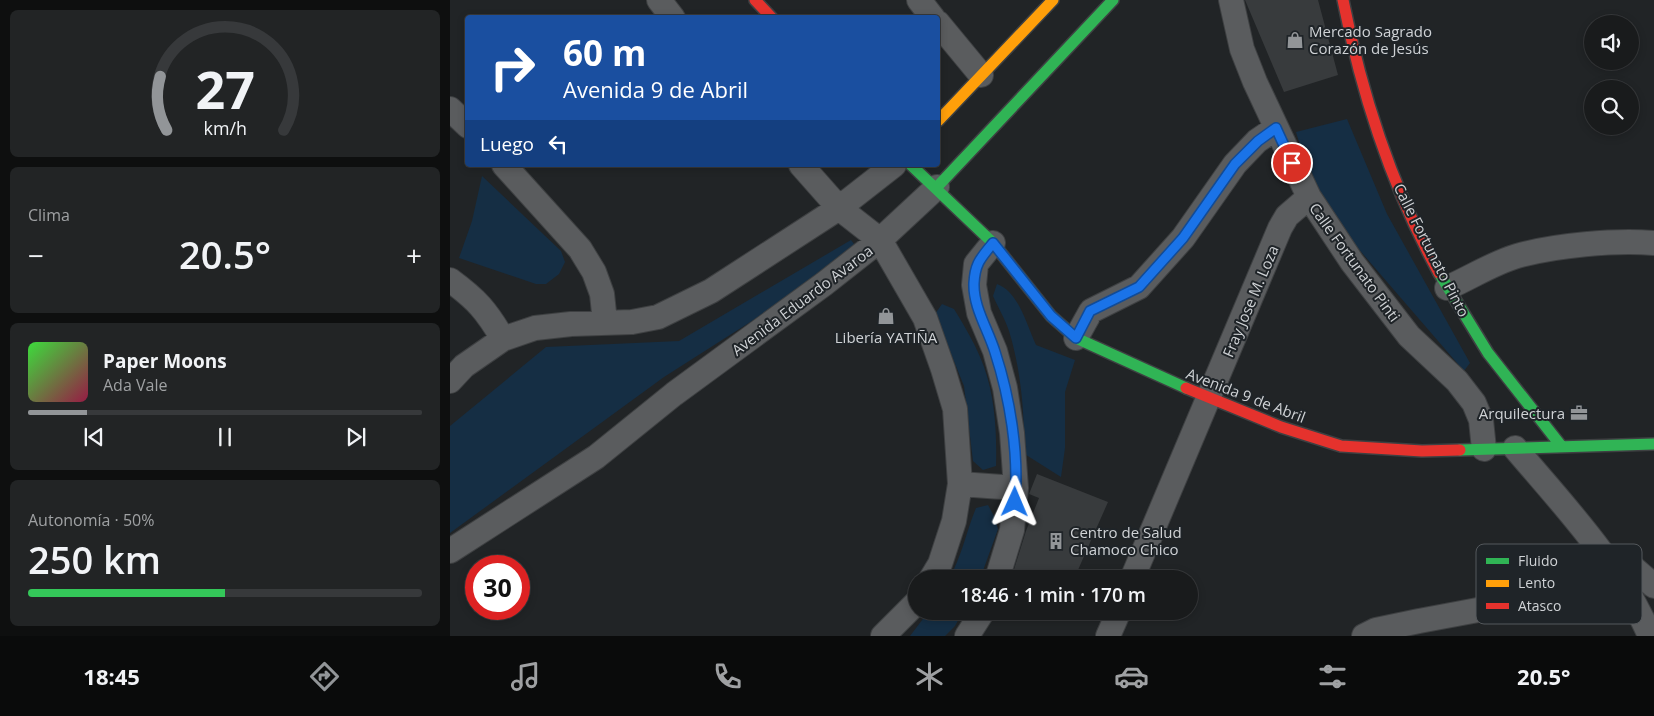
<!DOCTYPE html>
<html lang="es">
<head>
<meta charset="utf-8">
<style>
	:root { --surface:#191b1c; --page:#222425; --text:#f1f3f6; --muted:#9fa1a3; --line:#37393b; --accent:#929598 }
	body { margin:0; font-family:"Open Sans",sans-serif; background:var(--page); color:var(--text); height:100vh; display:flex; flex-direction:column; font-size:19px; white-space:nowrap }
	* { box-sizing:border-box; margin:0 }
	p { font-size:16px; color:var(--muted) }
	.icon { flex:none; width:28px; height:28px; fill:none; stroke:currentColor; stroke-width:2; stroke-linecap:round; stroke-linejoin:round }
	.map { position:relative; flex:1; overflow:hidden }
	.drawer { display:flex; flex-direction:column; gap:10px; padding:10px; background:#0e0f0f; width:450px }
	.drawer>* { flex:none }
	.hud { position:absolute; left:15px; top:15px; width:475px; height:152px; border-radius:5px; box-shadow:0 2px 8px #0003,0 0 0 1px var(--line); background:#1a4fa0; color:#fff; overflow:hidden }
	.tools { position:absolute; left:1134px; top:15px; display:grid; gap:10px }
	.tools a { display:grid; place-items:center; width:55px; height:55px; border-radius:50%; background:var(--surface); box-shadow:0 2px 8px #0003,0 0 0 1px var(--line); font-size:25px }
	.speed { position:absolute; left:15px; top:555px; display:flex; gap:10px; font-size:25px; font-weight:700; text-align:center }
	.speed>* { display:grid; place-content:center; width:65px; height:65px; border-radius:50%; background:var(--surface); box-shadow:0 2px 8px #0003,0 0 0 1px var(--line); line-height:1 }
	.speed .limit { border:8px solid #d22; background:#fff; color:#111 }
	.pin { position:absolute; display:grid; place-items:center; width:42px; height:42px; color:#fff; margin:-21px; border:2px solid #fff; border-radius:50%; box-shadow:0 1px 5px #0007 }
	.me { position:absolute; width:55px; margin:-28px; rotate:1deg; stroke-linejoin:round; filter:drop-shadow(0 0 4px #0008) }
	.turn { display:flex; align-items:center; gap:18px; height:105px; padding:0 15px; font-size:22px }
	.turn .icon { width:65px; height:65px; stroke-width:2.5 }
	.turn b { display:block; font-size:35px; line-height:42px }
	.then { display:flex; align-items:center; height:48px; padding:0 15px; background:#0003; gap:10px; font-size:19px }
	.big { font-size:38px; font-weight:600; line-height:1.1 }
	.drawer .widget { flex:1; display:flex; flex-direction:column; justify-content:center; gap:8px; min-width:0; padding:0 18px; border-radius:8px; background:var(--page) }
	.drawer .dial { align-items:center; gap:0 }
	.dial svg { height:130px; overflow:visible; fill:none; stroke:var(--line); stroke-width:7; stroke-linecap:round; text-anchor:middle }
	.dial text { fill:var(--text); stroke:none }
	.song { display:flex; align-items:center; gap:15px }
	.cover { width:60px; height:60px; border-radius:8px; background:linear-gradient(135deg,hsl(120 70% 55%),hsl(340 70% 35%)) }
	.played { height:5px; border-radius:2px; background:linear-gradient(90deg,var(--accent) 15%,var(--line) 15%) }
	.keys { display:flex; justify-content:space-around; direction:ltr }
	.heat { display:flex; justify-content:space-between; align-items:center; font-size:28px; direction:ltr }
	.charge { height:8px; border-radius:4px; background:linear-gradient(90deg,#34c759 50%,var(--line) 0) }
	.trip { position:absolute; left:458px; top:570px; width:290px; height:50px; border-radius:25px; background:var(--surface); box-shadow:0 2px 8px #0003,0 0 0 1px var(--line); font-weight:600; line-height:50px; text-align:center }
	.tabs { display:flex; height:80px; justify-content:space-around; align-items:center; background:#0a0b0b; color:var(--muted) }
	.tabs .icon { width:35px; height:35px }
	.tabs .on { color:var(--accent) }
	.tabs b { font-size:22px; color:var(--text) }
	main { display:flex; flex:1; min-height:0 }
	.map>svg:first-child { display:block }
	.green { fill:#152e44 }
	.building { fill:#383b3d }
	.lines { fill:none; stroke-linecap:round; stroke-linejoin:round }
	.street-casing { stroke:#3e4042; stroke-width:26 }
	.fast-casing { stroke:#3e4042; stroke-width:14 }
	.slow-casing { stroke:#3e4042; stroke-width:14 }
	.jam-casing { stroke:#3e4042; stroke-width:14 }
	.street { stroke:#5a5c5e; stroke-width:24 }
	.fast { stroke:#30b455; stroke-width:11 }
	.slow { stroke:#ff9f0a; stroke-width:11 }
	.jam { stroke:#e5322d; stroke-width:11 }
	.route-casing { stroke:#114b97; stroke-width:12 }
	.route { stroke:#1a73e8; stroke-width:9 }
	.labels { text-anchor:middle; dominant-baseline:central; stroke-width:4; stroke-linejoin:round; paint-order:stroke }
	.poi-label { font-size:15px; fill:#cfd2d5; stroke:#1f2428; text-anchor:start }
	.street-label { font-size:15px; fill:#cfd2d5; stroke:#1f2428 }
	.key { fill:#1f2428; stroke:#54585c; stroke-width:1 }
	.key-label { font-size:14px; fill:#cfd2d5 }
</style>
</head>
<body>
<main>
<section class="drawer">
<div class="widget dial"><svg viewBox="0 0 100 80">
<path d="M14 69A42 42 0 1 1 86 69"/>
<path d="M14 69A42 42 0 0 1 10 36" stroke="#929598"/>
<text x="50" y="56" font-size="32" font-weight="700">27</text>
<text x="50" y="72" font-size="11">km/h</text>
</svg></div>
<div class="widget"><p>Clima</p>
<div class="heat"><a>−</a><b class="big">20.5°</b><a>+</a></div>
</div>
<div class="widget">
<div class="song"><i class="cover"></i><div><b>Paper Moons</b><p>Ada Vale</p></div></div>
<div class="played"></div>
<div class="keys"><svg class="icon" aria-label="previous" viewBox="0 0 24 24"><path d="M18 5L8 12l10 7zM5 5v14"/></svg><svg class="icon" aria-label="pause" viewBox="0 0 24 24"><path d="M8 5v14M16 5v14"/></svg><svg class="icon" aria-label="next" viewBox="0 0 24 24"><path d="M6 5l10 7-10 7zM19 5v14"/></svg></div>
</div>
<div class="widget"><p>Autonomía · 50%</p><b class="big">250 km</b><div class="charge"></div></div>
</section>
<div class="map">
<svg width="1204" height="636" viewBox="0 0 1204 636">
	<rect width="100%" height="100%" fill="#212426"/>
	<!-- green -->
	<path class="green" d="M897 119 937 214 1020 363 1014 371 887 224 858 172 846 132Z
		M32 176 111 251 115 262 109 274 96 284H86L9 258 22 221Z
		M401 240 410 252 214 377 0 533V426L96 347 229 341Z
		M547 284C569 292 577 326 586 345L625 360 615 392V448L611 477 573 453C576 417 570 366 559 331 555 319 548 307 543 296Z
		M492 304 504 309C515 327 527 347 534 367 545 398 547 433 546 466L533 470 523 461 514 386 485 314Z
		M538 505 544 516 548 529 530 579H499C512 556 516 532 526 508Z
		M479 611H513L505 626 495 636H460Z"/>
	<!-- building -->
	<path class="building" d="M795 0H868L888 75 834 92Z
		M587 474 658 502 624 579H561L576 531 589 498 579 494Z"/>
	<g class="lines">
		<!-- street casing -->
		<g class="street-casing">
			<path id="street" d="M209 0 223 18
				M469 0 483 18
				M781 0 792 49 805 82 859 197 902 262 959 336 1007 381 1024 403 1031 420 1034 449
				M488 23 531 75
				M0 109 18 126
				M54 165 130 249 144 272 152 294 155 322
				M351 165 389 208 430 240 475 318 493 369 505 409 510 484 504 521 490 564 481 579
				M543 243 526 264 524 285 529 313 545 351 555 388 562 433 566 488 562 530 547 579
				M0 280C27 300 36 310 53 339
				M997 288C1020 278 1043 263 1067 256 1106 245 1164 240 1204 243
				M626 338 641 311 689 287 733 238 785 164 807 141 826 128
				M0 381 14 366 53 339 85 328 121 324 182 322 208 317 261 291 389 208 444 165
				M1065 448C1114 506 1170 564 1200 636
				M510 484 566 488
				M0 551 146 457 224 394 374 284 430 240 487 187
				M682 579 830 228 837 216 859 197
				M433 636 466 603
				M517 636 533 611
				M658 636 669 611
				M914 636 926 630 969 621 1114 594 1143 582 1162 569 1173 565 1181 566 1204 586"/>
		</g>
		<!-- fast casing -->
		<g class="fast-casing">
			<path id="fast" d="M461 165 543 243 601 316 626 338 736 388
				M487 187 663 0
				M989 273 1038 353 1112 447
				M1010 450 1204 444"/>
		</g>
		<!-- slow casing -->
		<g class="slow-casing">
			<path id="slow" d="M488 121 603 0"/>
		</g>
		<!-- jam casing -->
		<g class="jam-casing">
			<path id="jam" d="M305 0 322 18
				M893 0C912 96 942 188 989 273
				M736 388 831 427 891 446 972 451 1010 450"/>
		</g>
		<!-- street -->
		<use href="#street" class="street"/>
		<!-- fast -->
		<use href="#fast" class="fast"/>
		<!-- slow -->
		<use href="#slow" class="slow"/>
		<!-- jam -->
		<use href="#jam" class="jam"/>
	</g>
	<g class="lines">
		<!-- route casing -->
		<g class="route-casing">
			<path id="route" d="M565 502C569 453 560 398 545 352 538 329 523 307 524 283 525 263 531 258 543 243L601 316 626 338 640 311 689 287 733 238 785 164 808 141 826 128 842 163"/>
		</g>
		<!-- route -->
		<use href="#route" class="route"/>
	</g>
	<!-- icons -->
	<defs>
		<g id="shop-bare" transform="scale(1.35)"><path d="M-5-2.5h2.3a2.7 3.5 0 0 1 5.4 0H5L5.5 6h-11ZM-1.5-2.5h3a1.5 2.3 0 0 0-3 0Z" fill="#929598" stroke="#1f2428" stroke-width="2.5" paint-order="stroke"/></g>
		<g id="office-bare" transform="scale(1.35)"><path d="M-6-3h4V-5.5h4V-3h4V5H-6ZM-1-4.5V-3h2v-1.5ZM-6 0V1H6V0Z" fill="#929598" stroke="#1f2428" stroke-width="2.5" paint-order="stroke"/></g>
		<g id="building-bare" transform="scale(1.35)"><path d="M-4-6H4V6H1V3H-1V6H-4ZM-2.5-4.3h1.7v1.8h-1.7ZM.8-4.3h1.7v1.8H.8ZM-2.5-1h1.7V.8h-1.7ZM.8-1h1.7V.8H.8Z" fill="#929598" stroke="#1f2428" stroke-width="2.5" paint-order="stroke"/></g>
	</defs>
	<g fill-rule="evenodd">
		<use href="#shop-bare" x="845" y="40"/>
		<use href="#shop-bare" x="436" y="316"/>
		<use href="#office-bare" x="1129" y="413"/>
		<use href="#building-bare" x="606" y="541"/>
	</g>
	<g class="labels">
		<!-- poi labels -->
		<g class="poi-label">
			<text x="859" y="31">Mercado Sagrado<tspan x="859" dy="17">Corazón de Jesús</tspan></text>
			<text x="436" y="337" text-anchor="middle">Libería YATIÑA</text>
			<text x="1115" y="413" text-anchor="end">Arquilectura</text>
			<text x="620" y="532">Centro de Salud<tspan x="620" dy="17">Chamoco Chico</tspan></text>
		</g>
		<!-- street labels -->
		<g class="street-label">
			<text transform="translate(982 250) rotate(63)">Calle Fortunato Pinto</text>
			<text transform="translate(905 262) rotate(54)">Calle Fortunato Pinti</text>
			<text transform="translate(352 300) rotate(-37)">Avenida Eduardo Avaroa</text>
			<text transform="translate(800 301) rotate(-67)">Fray Jose M. Loza</text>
			<text transform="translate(796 395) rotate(21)">Avenida 9 de Abril</text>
		</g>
	</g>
	<!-- legend -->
	<rect x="1026" y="544" width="166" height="80" rx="8" class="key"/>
	<rect x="1036" y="558" width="23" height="6" fill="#30b455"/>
	<rect x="1036" y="580" width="23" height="7" fill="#ff9f0a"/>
	<rect x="1036" y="603" width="23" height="6" fill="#e5322d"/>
	<g class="key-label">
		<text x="1068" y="566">Fluido</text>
		<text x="1068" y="588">Lento</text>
		<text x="1068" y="611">Atasco</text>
	</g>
</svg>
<div class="tools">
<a><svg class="icon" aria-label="sound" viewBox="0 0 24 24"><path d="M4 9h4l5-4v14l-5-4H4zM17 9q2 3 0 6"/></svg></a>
<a><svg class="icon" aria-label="search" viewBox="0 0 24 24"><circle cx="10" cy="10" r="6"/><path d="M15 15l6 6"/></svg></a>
</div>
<div class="speed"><div class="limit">30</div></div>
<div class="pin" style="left:842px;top:163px;background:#d93025"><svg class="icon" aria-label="arrive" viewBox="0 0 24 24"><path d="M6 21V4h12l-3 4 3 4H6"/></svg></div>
<svg class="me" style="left:565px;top:502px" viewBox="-20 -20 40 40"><path d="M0-17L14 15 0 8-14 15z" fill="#1a73e8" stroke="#fff" stroke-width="4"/></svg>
<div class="trip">18:46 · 1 min · 170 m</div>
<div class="hud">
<div class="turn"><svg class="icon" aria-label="right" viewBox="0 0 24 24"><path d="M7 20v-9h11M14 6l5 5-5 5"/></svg><div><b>60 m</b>Avenida 9 de Abril</div></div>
<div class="then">Luego<svg class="icon" aria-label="left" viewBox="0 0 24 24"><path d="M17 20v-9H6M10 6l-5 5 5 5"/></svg></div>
</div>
</div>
</main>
<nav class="tabs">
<b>18:45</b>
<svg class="icon on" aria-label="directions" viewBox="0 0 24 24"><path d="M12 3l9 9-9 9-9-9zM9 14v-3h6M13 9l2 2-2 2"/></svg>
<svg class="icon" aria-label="music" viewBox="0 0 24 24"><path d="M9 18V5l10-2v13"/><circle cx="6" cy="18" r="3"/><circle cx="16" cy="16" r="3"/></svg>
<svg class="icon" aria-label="phone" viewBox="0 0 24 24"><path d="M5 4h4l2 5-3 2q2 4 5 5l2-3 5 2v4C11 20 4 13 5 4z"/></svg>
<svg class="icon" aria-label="climate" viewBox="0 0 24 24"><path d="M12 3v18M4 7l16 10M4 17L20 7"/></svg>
<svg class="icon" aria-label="car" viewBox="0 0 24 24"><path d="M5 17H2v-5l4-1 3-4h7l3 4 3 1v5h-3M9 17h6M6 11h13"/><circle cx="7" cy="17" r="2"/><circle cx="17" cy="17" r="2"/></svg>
<svg class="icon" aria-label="filters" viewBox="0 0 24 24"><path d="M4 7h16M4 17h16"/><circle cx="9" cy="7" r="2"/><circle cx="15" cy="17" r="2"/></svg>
<b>20.5°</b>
</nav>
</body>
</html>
